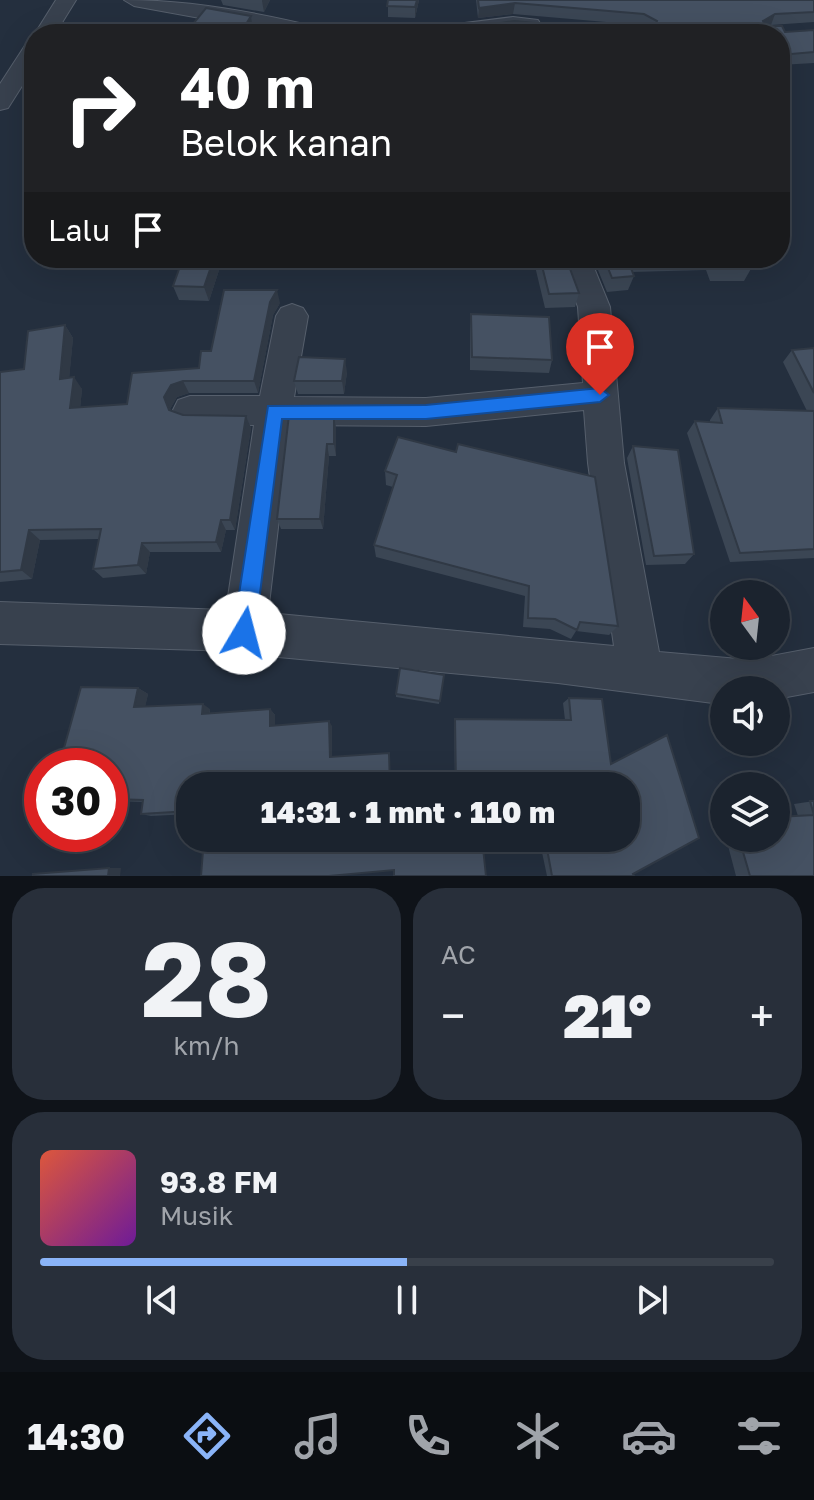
<!DOCTYPE html>
<html lang="id">
<head>
<meta charset="utf-8">
<style>
	:root { --surface:#1b232e; --page:#282f3a; --text:#f1f3f6; --muted:#a0a4aa; --line:#39404a; --accent:#8ab4f8 }
	body { margin:0; font-family:"Golos Text",sans-serif; background:var(--page); color:var(--text); height:100vh; display:flex; flex-direction:column; font-size:30px; white-space:nowrap }
	* { box-sizing:border-box; margin:0 }
	p { font-size:26px; color:var(--muted) }
	.icon { flex:none; width:44px; height:44px; fill:none; stroke:currentColor; stroke-width:2; stroke-linecap:round; stroke-linejoin:round }
	.map { position:relative; height:876px; overflow:hidden }
	.panel { display:flex; flex-direction:column; gap:12px; padding:12px; background:#0f1319; flex:1 }
	.panel>* { flex:none }
	.hud { position:absolute; left:24px; top:24px; width:766px; height:244px; border-radius:32px; box-shadow:0 8px 32px #0002,0 0 0 2px var(--line); background:#202124; color:#fff; overflow:hidden }
	.needle { width:52px; rotate:345deg }
	.tools { position:absolute; left:710px; top:580px; display:grid; gap:16px }
	.tools a { display:grid; place-items:center; width:80px; height:80px; border-radius:50%; background:var(--surface); box-shadow:0 8px 32px #0002,0 0 0 2px var(--line); font-size:40px }
	.speed { position:absolute; left:24px; top:748px; display:flex; gap:16px; font-size:40px; font-weight:700; text-align:center }
	.speed>* { display:grid; place-content:center; width:104px; height:104px; border-radius:50%; background:var(--surface); box-shadow:0 8px 32px #0002,0 0 0 2px var(--line); line-height:1 }
	.speed .limit { border:12px solid #d22; background:#fff; color:#111 }
	.pin { position:absolute; display:grid; place-items:center; width:68px; height:68px; color:#fff; margin:-82px -34px; border-radius:50% 50% 50% 0; rotate:-45deg; box-shadow:0 0 8px #0007 }
	.pin .icon { rotate:45deg }
	.me { position:absolute; width:88px; margin:-44px; rotate:8deg; stroke-linejoin:round; filter:drop-shadow(0 0 6px #0008) }
	.turn { display:flex; align-items:center; gap:28px; height:168px; padding:0 24px; font-size:36px }
	.turn .icon { width:104px; height:104px; stroke-width:2.5 }
	.turn b { display:block; font-size:56px; line-height:68px }
	.then { display:flex; align-items:center; height:76px; padding:0 24px; background:#0003; gap:16px; font-size:30px }
	.big { font-size:60px; font-weight:800; line-height:1.1 }
	.panel .card { flex:1; display:flex; flex-direction:column; justify-content:center; gap:12px; min-width:0; padding:0 28px; border-radius:32px; background:var(--page) }
	.panel .dial { align-items:center; gap:0 }
	.dial b { font-size:104px; line-height:1 }
	.song { display:flex; align-items:center; gap:24px }
	.cover { width:96px; height:96px; border-radius:12px; background:linear-gradient(135deg,hsl(10 70% 55%),hsl(280 70% 35%)) }
	.played { height:8px; border-radius:4px; background:linear-gradient(90deg,var(--accent) 50%,var(--line) 50%) }
	.keys { display:flex; justify-content:space-around; direction:ltr }
	.heat { display:flex; justify-content:space-between; align-items:center; font-size:44px; direction:ltr }
	.panel .tiles { flex:1; display:grid; gap:12px; grid-template-columns:1fr 1fr }
	.card:last-child { grid-column:span 2 }
	.trip { position:absolute; left:176px; top:772px; width:464px; height:80px; border-radius:32px; background:var(--surface); box-shadow:0 8px 32px #0002,0 0 0 2px var(--line); font-weight:800; line-height:80px; text-align:center }
	.dock { display:flex; height:128px; justify-content:space-around; align-items:center; background:#0b0e12; color:var(--muted) }
	.dock .icon { width:56px; height:56px }
	.dock .selected { color:var(--accent) }
	.dock b { font-size:36px; color:var(--text) }
	.map>svg:first-child { display:block }
	.lines { fill:none; stroke-linecap:round; stroke-linejoin:round }
	.minor-casing { stroke:#565f6c; stroke-width:2 }
	.minor { fill:#38414e; fill-rule:evenodd }
	.wall { fill:#3b4654 }
	.shaded-wall { fill:#303945 }
	.building { fill:#455162; stroke:#303945; stroke-width:2 }
	.route { fill:#1a73e8; stroke:#114b97; stroke-width:2 }
</style>
</head>
<body>
<div class="map">
<svg width="814" height="876" viewBox="0 0 814 876">
	<rect width="100%" height="100%" fill="#242f3e"/>
	<g class="lines">
		<!-- minor casing -->
		<g class="minor-casing">
			<path id="minor" d="M56 0H76L55 34 34 35Z
				M124 0C192 0 259 13 325 29L328 34H288L134 6Z
				M513 17 538 20 541 25C532 35 434 34 414 34L425 28Z
				M34 42V67L8 108 0 110V84L26 44Z
				M560 258H590L610 307 624 463 659 652 750 660 814 648V692L776 699V690H724V704L713 703 558 683 203 650 0 644V602L226 610 254 425 190 424 178 420 173 410 178 400 190 396H260L276 316 281 308 292 304 303 308 308 316 294 397 426 398 583 383 578 307ZM584 410 588 463 614 646 268 613 290 425 426 426Z"/>
		</g>
		<!-- minor -->
		<use href="#minor" class="minor"/>
	</g>
	<!-- wall -->
	<path class="wall" d="M221 0H270L264 12 223 5Z
		M388 0H419L415 18 388 17Z
		M476 0H814V22L771 25 768 26 785 32 814 30V63L780 65V34H481V26H644L641 25 513 14 478 18Z
		M188 30 253 31 251 34H189Z
		M183 258H220L221 264 209 301 179 300 173 286Z
		M533 258H566L579 293 575 307 545 308Z
		M593 258H749L752 267 744 281H710L706 270 632 272 634 276 628 290 607 292Z
		M280 303 273 315 258 393H189L177 397 170 409 171 410 183 415 246 416 251 428 235 530H226L221 552H150L146 574 103 578 93 569 99 539 40 540 32 579 0 582V372L24 369 65 325 73 338 69 378 82 389 80 408 127 404 199 368 211 351Z
		M471 314 552 360 549 373 470 370V328Z
		M814 348V558L730 562 687 433 695 421 710 422V420L718 408 807 411 783 362 792 350Z
		M347 372 344 394H298L294 381Z
		M334 416 336 428V456H329L323 529H281L277 519Z
		M398 437 618 626 609 635 576 631 571 639 550 629 523 627 525 596 376 557 374 545 393 487 386 485 385 471Z
		M633 446 694 554 685 564 646 565 627 458Z
		M444 675 439 704 396 697V694Z
		M138 688 148 694 145 706 210 709V713L270 709 275 715V726H332V757L190 786V814L151 816 141 814 143 802 110 801V766Z
		M569 698 602 699 611 764 667 735 699 838 633 874 634 876H547L539 838H626V786H455L454 724 455 719 565 720 563 703Z
		M814 801V876H736L726 838H776L798 816 794 804Z"/>
	<!-- shaded-wall -->
	<path class="shaded-wall" d="M262 0H270L264 12 262 1Z
		M417 0H419L415 18V7Z
		M515 3 513 14 478 18 479 8Z
		M775 14 771 25 759 31 763 21Z
		M251 16 253 31 251 34H240Z
		M214 258H220L221 264 209 301 204 287Z
		M277 290 280 303 273 315 258 393 254 381 270 302Z
		M65 325 73 338 68 391 60 379Z
		M345 359 347 372 344 394 342 381Z
		M74 377 82 389 79 420 70 408Z
		M183 381 189 393 177 397 170 409 175 421 164 397 171 385Z
		M246 416 251 428 235 530 230 520Z
		M334 416 336 428V456L334 444Z
		M327 444 329 456 323 529 320 519Z
		M221 520 226 530 221 552 216 542Z
		M29 530 40 540 32 579 21 570Z
		M142 543 150 552 146 574 138 565Z
		M138 688 148 694 144 712 134 707Z
		M203 704 210 709 209 719 202 714Z
		M270 709 275 715V731L270 726Z
		M329 721 332 726V761L330 757Z
		M109 868H121L120 876H108Z"/>
	<!-- building -->
	<path class="building" d="M388 0H417L415 7 387 6Z
		M478 0H814V12L775 14 763 21 765 26H782L785 32 814 30V52L780 55V34H482L481 26 514 21 569 26H655L657 21 644 14 515 3 479 8Z
		M206 8 251 16 240 34H220L188 30Z
		M260 28 291 29 289 34H256Z
		M183 258H214L204 287 173 286Z
		M540 258H566L579 293 549 294Z
		M604 258H635H627L634 276 612 278Z
		M714 258H749L752 267H717Z
		M224 290H277L270 302 254 381H183L171 385 164 397 169 410 183 415 246 416 230 520H221L216 542 142 543 138 565 93 569 101 529 29 530 21 570 0 572V372L24 369 28 331 65 325 60 379 74 377 70 408 127 404 132 373 199 368 201 351H211Z
		M471 314 549 317 552 360 472 357Z
		M814 348V393L792 350Z
		M299 357 345 359 342 381H294Z
		M718 408 814 411V549L740 553 695 421 722 423Z
		M289 415 334 416V444H327L320 519H277Z
		M398 437 456 452 458 444 595 477 618 626 580 622 577 630 555 619 528 618 529 586 374 545 397 475 385 471Z
		M633 446 678 450 694 554 654 556Z
		M400 668 444 675 440 701 396 694Z
		M81 687 138 688 134 707 203 704 202 714 270 709V726L329 721 330 757 389 753 390 786H190V811L141 814 143 800 110 799V766H59Z
		M569 698 602 699 611 764 667 735 699 838 633 874 634 876H552L545 838H626V786H456L455 719 571 720Z
		M810 801H814V876H750L739 838H776V817L814 815Z
		M204 838H482L486 876H394V870L329 876H201Z
		M109 868 108 876H33V874Z"/>
	<!-- route -->
	<path class="route" d="M600 388 609 395 600 402 426 419H282L255 633 252 640 244 643 236 640 233 633 268 406 426 405Z"/>
</svg>
<div class="tools">
<a><svg class="needle" viewBox="-14 -14 28 28"><path d="M0-13l5 13h-10z" fill="#e53935"/><path d="M0 13l5-13h-10z" fill="#a0a4aa"/></svg></a>
<a><svg class="icon" aria-label="sound" viewBox="0 0 24 24"><path d="M4 9h4l5-4v14l-5-4H4zM17 9q2 3 0 6"/></svg></a>
<a><svg class="icon" aria-label="layers" viewBox="0 0 24 24"><path d="M12 4l9 5-9 5-9-5zM3 14l9 5 9-5"/></svg></a>
</div>
<div class="speed"><div class="limit">30</div></div>
<div class="pin" style="left:600px;top:395px;background:#d93025"><svg class="icon" aria-label="arrive" viewBox="0 0 24 24"><path d="M6 21V4h12l-3 4 3 4H6"/></svg></div>
<svg class="me" style="left:244px;top:633px" viewBox="-20 -20 40 40"><circle r="19" fill="#fff"/><path d="M0-13L10 11 0 6-10 11z" fill="#1a73e8"/></svg>
<div class="trip">14:31 · 1 mnt · 110 m</div>
<div class="hud">
<div class="turn"><svg class="icon" aria-label="right" viewBox="0 0 24 24"><path d="M7 20v-9h11M14 6l5 5-5 5"/></svg><div><b>40 m</b>Belok kanan</div></div>
<div class="then">Lalu<svg class="icon" aria-label="arrive" viewBox="0 0 24 24"><path d="M6 21V4h12l-3 4 3 4H6"/></svg></div>
</div>
</div>
<section class="panel">
<div class="tiles">
<div class="card dial"><b>28</b><p>km/h</p></div>
<div class="card"><p>AC</p>
<div class="heat"><a>−</a><b class="big">21°</b><a>+</a></div>
</div>
<div class="card">
<div class="song"><i class="cover"></i><div><b>93.8 FM</b><p>Musik</p></div></div>
<div class="played"></div>
<div class="keys"><svg class="icon" aria-label="previous" viewBox="0 0 24 24"><path d="M18 5L8 12l10 7zM5 5v14"/></svg><svg class="icon" aria-label="pause" viewBox="0 0 24 24"><path d="M8 5v14M16 5v14"/></svg><svg class="icon" aria-label="next" viewBox="0 0 24 24"><path d="M6 5l10 7-10 7zM19 5v14"/></svg></div>
</div>
</div>
</section>
<nav class="dock">
<b>14:30</b>
<svg class="icon selected" aria-label="directions" viewBox="0 0 24 24"><path d="M12 3l9 9-9 9-9-9zM9 14v-3h6M13 9l2 2-2 2"/></svg>
<svg class="icon" aria-label="music" viewBox="0 0 24 24"><path d="M9 18V5l10-2v13"/><circle cx="6" cy="18" r="3"/><circle cx="16" cy="16" r="3"/></svg>
<svg class="icon" aria-label="phone" viewBox="0 0 24 24"><path d="M5 4h4l2 5-3 2q2 4 5 5l2-3 5 2v4C11 20 4 13 5 4z"/></svg>
<svg class="icon" aria-label="climate" viewBox="0 0 24 24"><path d="M12 3v18M4 7l16 10M4 17L20 7"/></svg>
<svg class="icon" aria-label="car" viewBox="0 0 24 24"><path d="M5 17H2v-5l4-1 3-4h7l3 4 3 1v5h-3M9 17h6M6 11h13"/><circle cx="7" cy="17" r="2"/><circle cx="17" cy="17" r="2"/></svg>
<svg class="icon" aria-label="filters" viewBox="0 0 24 24"><path d="M4 7h16M4 17h16"/><circle cx="9" cy="7" r="2"/><circle cx="15" cy="17" r="2"/></svg>
</nav>
</body>
</html>
